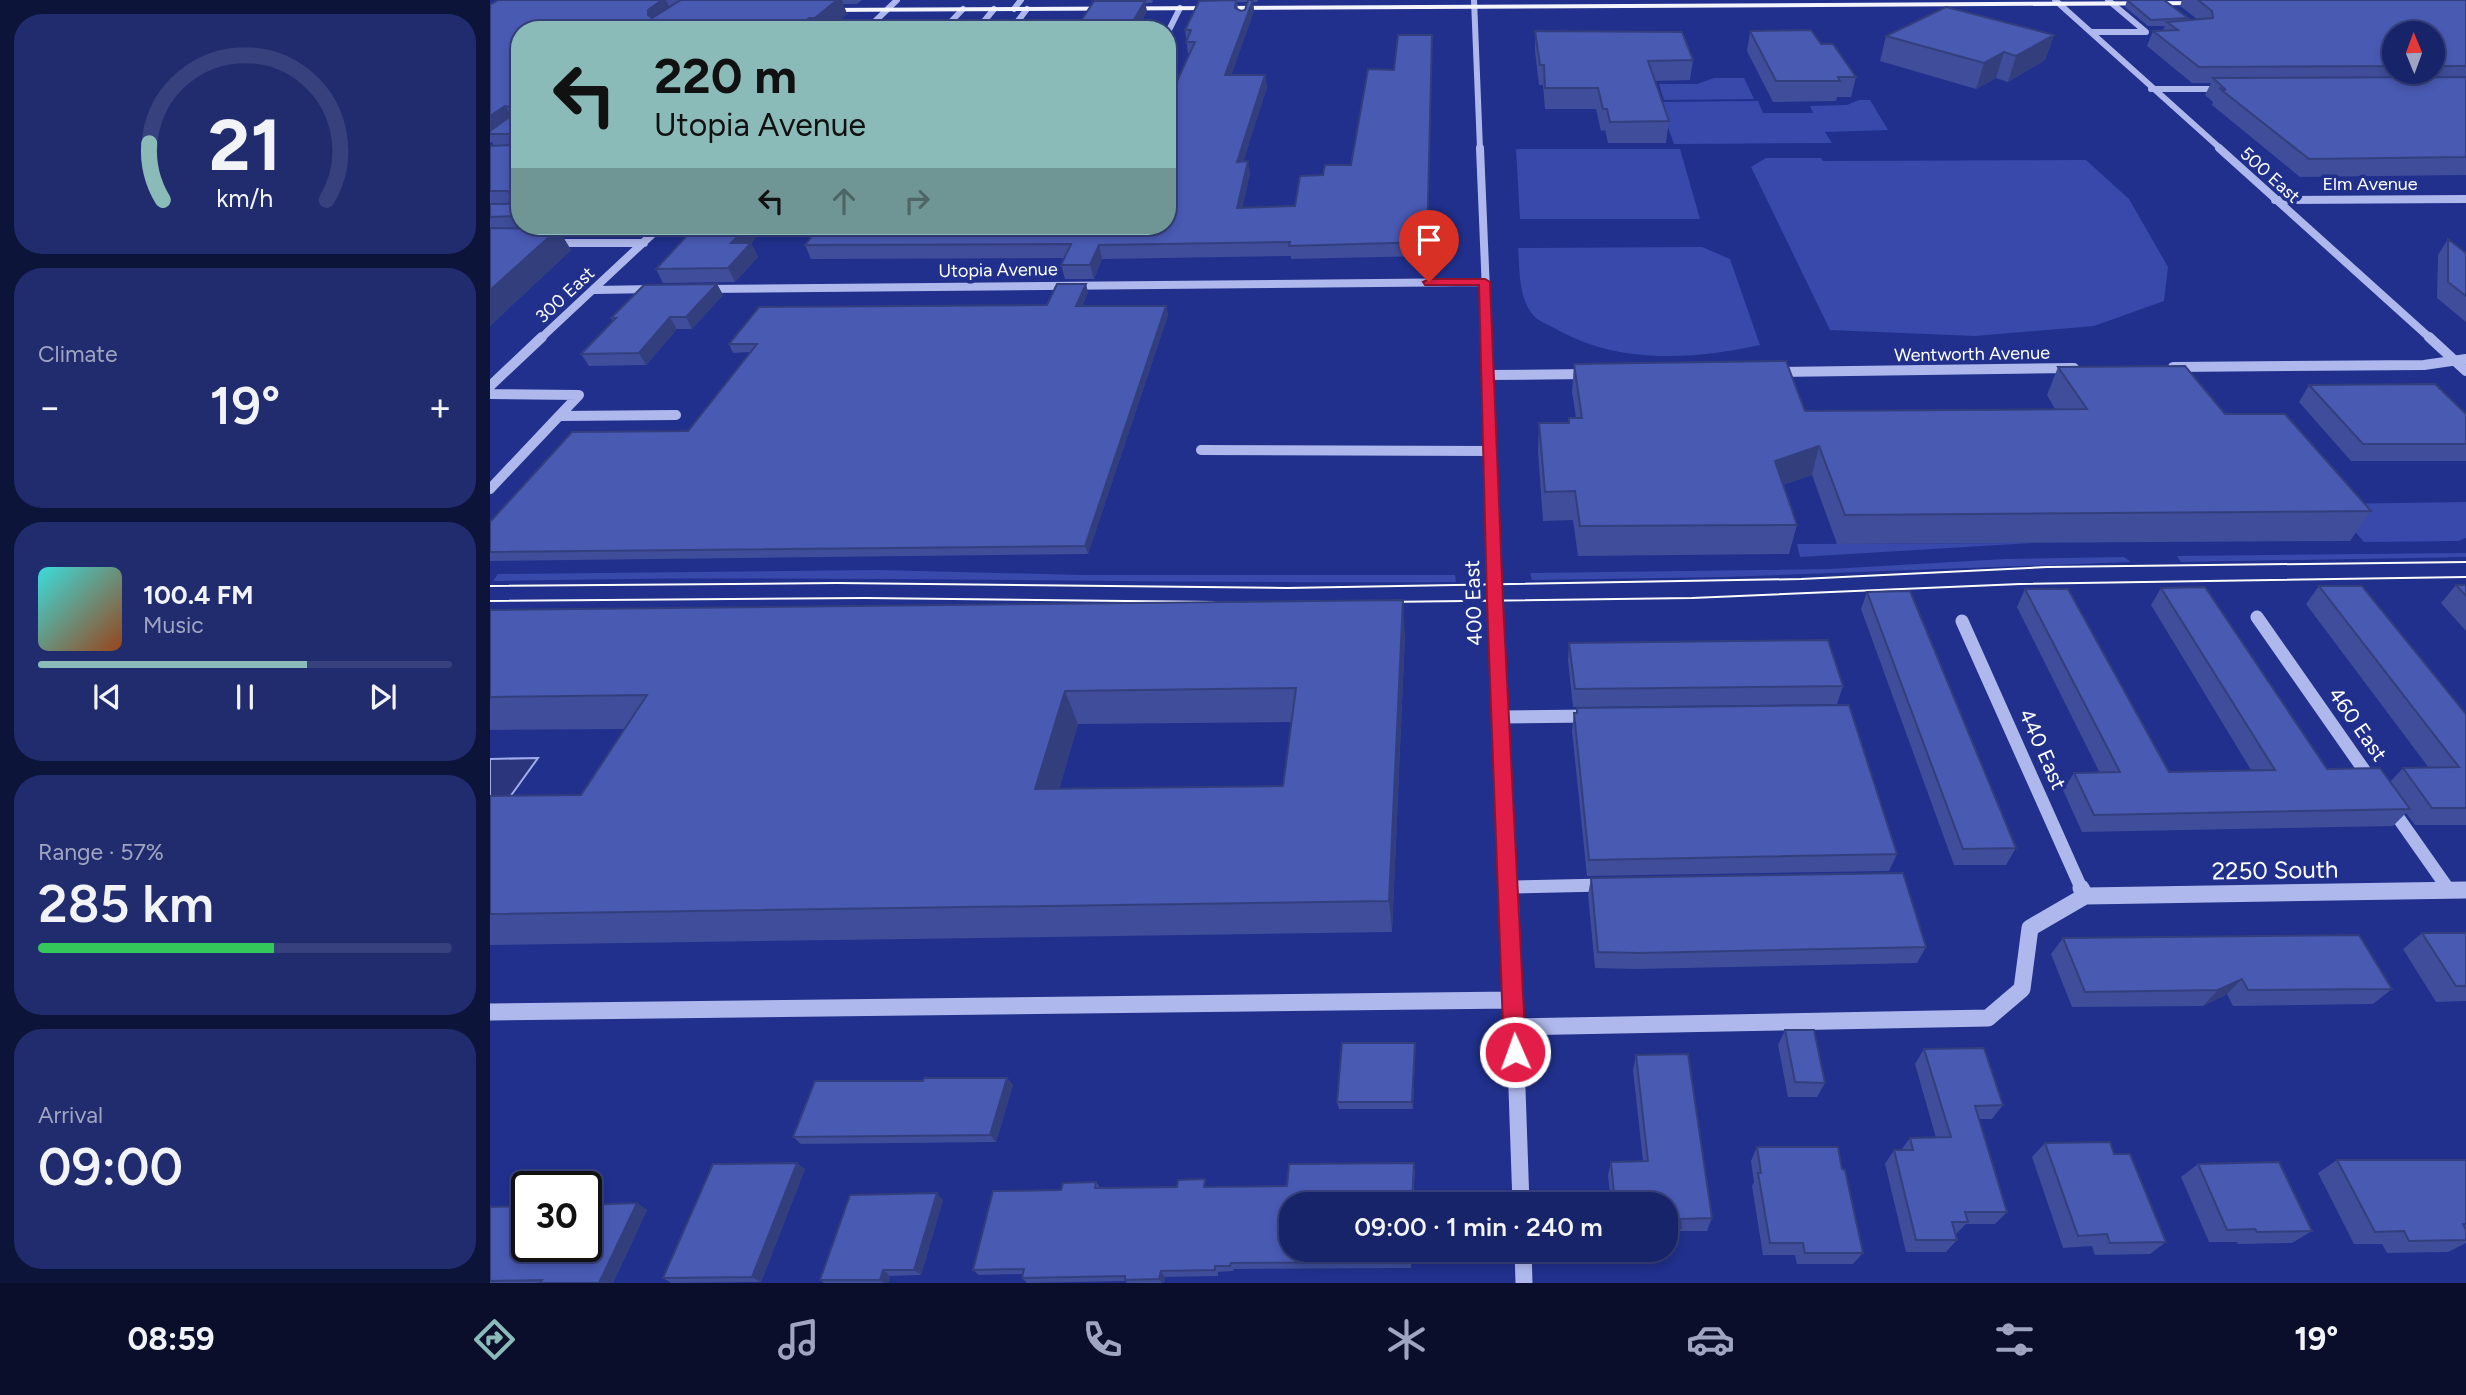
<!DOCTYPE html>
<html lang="en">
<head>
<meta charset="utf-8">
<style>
	:root { --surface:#182469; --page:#212c6f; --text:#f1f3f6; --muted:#9fa4c0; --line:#36417d; --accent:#8bbbb9 }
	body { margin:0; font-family:Figtree,sans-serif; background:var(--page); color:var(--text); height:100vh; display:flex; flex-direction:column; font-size:26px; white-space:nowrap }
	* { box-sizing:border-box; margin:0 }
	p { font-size:23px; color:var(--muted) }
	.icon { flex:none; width:38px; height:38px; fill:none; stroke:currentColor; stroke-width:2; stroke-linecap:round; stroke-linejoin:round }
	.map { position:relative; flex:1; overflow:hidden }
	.side { display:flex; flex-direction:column; gap:14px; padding:14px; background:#0d143a; width:490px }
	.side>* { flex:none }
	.hud { position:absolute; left:21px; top:21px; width:665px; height:214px; border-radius:28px; box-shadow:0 4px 10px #0003,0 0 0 2px var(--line); background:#8bbbb9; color:#111; overflow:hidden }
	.needle { width:46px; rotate:359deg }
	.buttons { position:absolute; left:1892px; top:21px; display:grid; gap:14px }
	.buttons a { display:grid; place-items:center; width:63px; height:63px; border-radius:50%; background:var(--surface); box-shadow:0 4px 10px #0003,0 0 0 2px var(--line); font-size:35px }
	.speed { position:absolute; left:21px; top:1171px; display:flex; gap:14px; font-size:35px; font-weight:700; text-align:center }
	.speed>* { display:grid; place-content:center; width:91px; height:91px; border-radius:50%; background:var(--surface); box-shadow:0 4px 10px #0003,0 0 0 2px var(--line); line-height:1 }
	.speed .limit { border:4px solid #111; border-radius:10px; background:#fff; color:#111 }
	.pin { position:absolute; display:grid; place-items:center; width:60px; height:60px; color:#fff; margin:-72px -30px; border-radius:50% 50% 50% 0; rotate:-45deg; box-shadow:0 0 7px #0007 }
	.pin .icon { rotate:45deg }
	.me { position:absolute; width:77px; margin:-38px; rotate:358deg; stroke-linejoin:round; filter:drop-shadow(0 0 5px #0008) }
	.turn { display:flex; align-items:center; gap:24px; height:147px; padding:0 28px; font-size:32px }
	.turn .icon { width:91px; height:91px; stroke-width:2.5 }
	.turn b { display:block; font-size:49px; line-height:60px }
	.lanes { display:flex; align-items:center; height:66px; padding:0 28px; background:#0003; justify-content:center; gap:35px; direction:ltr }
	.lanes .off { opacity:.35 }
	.big { font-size:52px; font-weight:600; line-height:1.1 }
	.side .widget { flex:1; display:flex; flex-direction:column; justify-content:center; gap:10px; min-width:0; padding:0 24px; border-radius:28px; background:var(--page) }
	.side .dial { align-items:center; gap:0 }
	.dial svg { height:182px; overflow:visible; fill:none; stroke:var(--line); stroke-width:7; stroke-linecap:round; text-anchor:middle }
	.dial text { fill:var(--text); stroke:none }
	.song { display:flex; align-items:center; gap:21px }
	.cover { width:84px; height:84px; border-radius:10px; background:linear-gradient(135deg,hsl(180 70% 55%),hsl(20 70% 35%)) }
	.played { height:7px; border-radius:4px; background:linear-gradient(90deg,var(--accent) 65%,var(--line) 65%) }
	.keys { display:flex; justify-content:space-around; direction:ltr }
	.heat { display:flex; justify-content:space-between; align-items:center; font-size:38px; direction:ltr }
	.charge { height:10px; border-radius:5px; background:linear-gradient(90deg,#34c759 57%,var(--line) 0) }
	.trip { position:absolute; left:789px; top:1192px; width:399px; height:70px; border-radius:28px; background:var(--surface); box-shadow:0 4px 10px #0003,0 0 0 2px var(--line); font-weight:600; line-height:70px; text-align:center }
	.tabs { display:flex; height:112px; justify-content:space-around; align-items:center; background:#0a0e2a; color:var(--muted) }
	.tabs .icon { width:49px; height:49px }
	.tabs .on { color:var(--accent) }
	.tabs b { font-size:32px; color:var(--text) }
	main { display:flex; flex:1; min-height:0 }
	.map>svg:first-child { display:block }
	.green { fill:#3849ab }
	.water { fill:#2a357b; stroke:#a1aeed; stroke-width:2 }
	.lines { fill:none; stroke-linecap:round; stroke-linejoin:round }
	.minor-far4 { stroke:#aeb8ec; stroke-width:6 }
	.minor-far3 { stroke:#aeb8ec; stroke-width:8 }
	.minor-far2 { stroke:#aeb8ec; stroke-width:10 }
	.minor-far1 { stroke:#aeb8ec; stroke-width:13 }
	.minor { stroke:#aeb8ec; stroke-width:17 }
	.major { fill:#f3f4fe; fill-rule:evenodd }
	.tram { stroke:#fff; stroke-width:2 }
	.wall { fill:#3f4d9a; fill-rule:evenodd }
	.shaded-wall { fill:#333f7d }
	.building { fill:#495ab3; stroke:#333f7d; stroke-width:2; fill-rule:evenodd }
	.route { fill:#e11d48; stroke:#92132f; stroke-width:2 }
	.labels { text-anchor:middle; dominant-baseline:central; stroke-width:7; stroke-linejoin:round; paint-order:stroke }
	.far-street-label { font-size:18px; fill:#fff; stroke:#20308c }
	.street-label { font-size:21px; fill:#fff; stroke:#20308c }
	.near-street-label { font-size:24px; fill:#fff; stroke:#20308c }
</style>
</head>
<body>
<main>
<section class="side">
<div class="widget dial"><svg viewBox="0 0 100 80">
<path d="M14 69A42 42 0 1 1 86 69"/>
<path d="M14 69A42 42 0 0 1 8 44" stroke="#8bbbb9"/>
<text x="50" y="56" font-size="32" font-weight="700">21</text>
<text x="50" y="72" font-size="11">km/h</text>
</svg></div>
<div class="widget"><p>Climate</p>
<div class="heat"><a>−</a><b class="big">19°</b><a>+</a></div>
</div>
<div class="widget">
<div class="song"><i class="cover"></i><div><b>100.4 FM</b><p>Music</p></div></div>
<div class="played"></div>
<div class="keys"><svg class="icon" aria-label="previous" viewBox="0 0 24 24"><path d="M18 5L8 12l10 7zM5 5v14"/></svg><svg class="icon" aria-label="pause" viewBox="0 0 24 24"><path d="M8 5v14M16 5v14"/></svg><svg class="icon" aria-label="next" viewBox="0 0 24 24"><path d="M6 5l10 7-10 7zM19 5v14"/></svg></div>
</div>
<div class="widget"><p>Range · 57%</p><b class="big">285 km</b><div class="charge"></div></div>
<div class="widget"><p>Arrival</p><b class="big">09:00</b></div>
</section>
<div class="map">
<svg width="1976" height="1283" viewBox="0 0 1976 1283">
	<rect width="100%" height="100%" fill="#20308c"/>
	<!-- green -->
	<path class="green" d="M1224 78H1254L1264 99 1174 100 1169 84H1207Z
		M1369 100H1380L1398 130 1335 132 1342 143 1184 144 1169 102 1268 101 1273 113H1323L1320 106 1357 105Z
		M1026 149H1190L1210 219H1030Z
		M1276 158H1331L1333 161 1596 160 1639 199 1678 267 1674 301 1604 326 1485 336 1340 330 1261 167Z
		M1212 247 1240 259 1270 345C1203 360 1127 364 1066 329 1059 325 1048 321 1043 315 1028 297 1030 270 1028 248Z
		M1976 502V538L1968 541 1874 542 1841 504Z
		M1542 543 1310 557 1307 544Z
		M1976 553V557L1691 562 1687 556Z
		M1634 557 1641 562 1233 577 1042 580 1040 573 1340 569 1515 559Z
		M389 570 593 575H965L966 582C645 584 324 574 3 581L8 574Z"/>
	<!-- water -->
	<path class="water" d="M48 758 17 801 0 802V759Z"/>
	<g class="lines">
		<!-- minor-far4 -->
		<path class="minor-far4" d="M984 0 990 149
			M1565 0 1731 149
			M524 9 531 0
			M376 30 407 0
			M453 30 473 9
			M487 30 504 9
			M521 30 537 9
			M1601 32H1656L1618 0
			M677 34 690 8
			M1661 89H1735"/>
		<!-- minor-far3 -->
		<path class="minor-far3" d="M990 148 998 339
			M1729 148 1941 339
			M1785 200 1976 199
			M63 243H154
			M214 289 995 282
			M105 290 164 289
			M50 339 171 226"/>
		<!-- minor-far2 -->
		<path class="minor-far2" d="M997 337 1005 581
			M1939 337 1976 371
			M1683 367 1934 365 1976 359
			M1284 372 1584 368
			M999 375 1098 374
			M0 386 52 337
			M0 394 89 395 69 416
			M711 450 1002 451
			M0 489 69 416 186 415"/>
		<!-- minor-far1 -->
		<path class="minor-far1" d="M1005 579 1020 890
			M1767 617 1881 780
			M1472 621 1592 890
			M1010 717 1101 716
			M1900 806 1959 890
			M1020 887 1114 885"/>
		<!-- minor -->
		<path class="minor" d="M1020 888 1031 1204
			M1591 888 1595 896
			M0 1012 1023 1000
			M1024 1027 1498 1018 1532 989 1540 928 1595 896 1976 890
			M1033 1250 1034 1283"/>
		<!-- major -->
		<path class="major" d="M1714 1 1717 5 331 12 327 10 331 8Z"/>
		<!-- tram -->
		<path class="tram" d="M0 586 347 583 797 588 1311 579 1557 567 1976 562
			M0 601 375 598 724 602
			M892 602 1202 598 1530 584 1976 577"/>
	</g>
	<!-- wall -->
	<path class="wall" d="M0 0H372L367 4H353L357 14 339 30H30V226H108L96 236 73 237 81 250 0 326V146H4L2 142 0 143V5L8 0Z
		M612 0H663L662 3H655L657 12 612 1Z
		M723 0H768L767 2H763L764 11 741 75H775L777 87 753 162 760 174 752 208 805 206 833 175 861 165 904 70 942 35 937 256 801 259V256L612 259 604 279H575L571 265 575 258 321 259 315 245 677 226 699 53H698L695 30ZM747 2H758L755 10 751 11 748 9Z
		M1637 0 1698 18V20L1707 19 1690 6 1692 0H1976V175L1810 177 1722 105 1723 102 1715 95 1721 83H1702L1657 46 1663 31 1673 30 1675 26H1658L1635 7ZM1904 33H1942V72H1904Z
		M1045 31 1203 60 1200 80 1165 81 1179 121 1176 143H1118L1115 130 1111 131 1106 109H1055L1053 85H1049L1045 51Z
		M1260 31 1331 44 1366 77 1361 97H1347L1346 101 1283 102 1257 51Z
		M1564 35 1555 60 1518 82 1506 78 1486 89 1390 61 1396 36Z
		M277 226 261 243 268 257 245 282 173 283 166 269Z
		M1958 239 1976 253V322L1947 298 1948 255Z
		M227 284 233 295 202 329H187L156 365 99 366 91 354 123 321 121 318Z
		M598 292 592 306H676L678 315 598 554 0 561V522L198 431 260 352 243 353 239 344 557 305Z
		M1084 364 1315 411 1565 409 1557 395 1568 367 1735 414 1881 511 1860 541 1347 544 1322 475 1293 485 1307 525 1299 554 1088 556 1083 520 1053 521 1048 452 1049 423H1078L1079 418H1086L1082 392Z
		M1819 385 1976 414V461H1861L1809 402Z
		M1966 585H1976V631L1951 603Z
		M1829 586 1976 714V825H1925L1916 813 1903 826 1592 832 1573 790 1584 773H1610L1527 607 1535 589 1679 772 1761 770 1661 605 1671 588 1837 769 1900 782 1913 768H1939L1816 604Z
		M1377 592 1526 848 1516 865H1464L1371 609Z
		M0 610 915 634 902 932 0 945V796L91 795 135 729 0 730ZM802 722 793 786 569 789 588 724Z
		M1079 643 1353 686 1347 704 1083 707 1078 661Z
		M1087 708 1407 854 1399 871 1097 876 1082 731 1084 713H1086Z
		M1101 878 1436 947 1427 963 1146 969 1105 968 1098 895Z
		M1932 933H1976V1001L1946 1002 1913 949Z
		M1573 938 1902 989 1883 1004 1743 1006 1737 994 1713 1006 1582 1007 1561 954Z
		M1295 1030 1335 1083 1327 1097H1298L1288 1045Z
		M925 1043V1051L923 1109H849L847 1102Z
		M1434 1049 1513 1105 1502 1119H1489L1517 1212 1505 1224H1476L1466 1234 1467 1240 1456 1252H1416L1395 1164 1404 1150H1411L1420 1138H1446L1425 1064Z
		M1146 1055 1222 1218 1217 1231H1189L1186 1240H1176V1204H1121L1118 1175 1121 1162 1153 1161 1143 1070Z
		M517 1078 523 1085 506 1142 311 1144 303 1137 433 1081Z
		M1555 1143 1624 1154 1676 1242 1660 1254 1605 1255 1602 1246 1573 1248 1542 1157Z
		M1267 1147 1352 1169 1373 1253 1363 1264H1307L1305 1255H1273L1262 1186 1264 1182 1261 1161Z
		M1847 1160H1976V1243L1958 1252 1897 1253 1892 1244H1864L1828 1173Z
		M1708 1164 1822 1231 1802 1243 1748 1244 1747 1242H1719L1691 1177Z
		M315 1169 271 1282 181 1283 173 1278Z
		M925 1170 923 1204H802L922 1250 921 1268 744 1269 743 1271 728 1272V1276L675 1277 674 1283H637L636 1281 537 1283 532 1278 533 1274 489 1275 483 1270 606 1182 610 1188 718 1186V1187L797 1186Z
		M453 1200 431 1275 400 1276 398 1283H334L330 1280Z
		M147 1203 157 1210 123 1283H0V1207Z
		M1125 1250H1171L1168 1256 1125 1257Z"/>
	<!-- shaded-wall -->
	<path class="shaded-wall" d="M172 0H176L183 15 166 27 158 15V10Z
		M347 0H352L357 14 339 30H329L325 18Z
		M763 0 764 11 737 87 735 75Z
		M655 1 657 12 647 30H638Z
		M319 18 323 30H306Z
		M942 35V47L937 256V242Z
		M1564 35 1555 60 1518 82 1526 56Z
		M1514 52 1506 78 1486 89 1494 63Z
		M775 75 777 87 749 175 747 162Z
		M15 106 27 125 0 134V116Z
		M758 161 760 174 749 222 747 208Z
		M89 226H108L96 236Z
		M258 226H277L248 257 241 243Z
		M68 229 81 250 0 326V290Z
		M261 243 268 257 245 282 238 268Z
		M609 245 612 259 604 279 600 265Z
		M227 284 233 295 202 329 196 317Z
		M596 284 598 292 588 314 586 306Z
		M676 306 678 315 598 554 595 546Z
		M180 317 187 329 156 365 149 353Z
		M1329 446 1322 475 1278 490 1285 461Z
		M913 600 915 634 902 932 899 901Z
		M575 691 588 724 560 822 545 789Z
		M1752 979 1737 994 1713 1006 1728 990Z
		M925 1043V1051L923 1109 922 1102Z
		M517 1078 523 1085 506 1142 500 1135Z
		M307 1163 315 1169 271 1282 262 1277Z
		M924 1163 923 1204H922Z
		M447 1193 453 1200 431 1275 424 1270Z
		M147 1203 157 1210 123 1283H109Z
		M393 1270 400 1276 398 1283H394L390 1280Z
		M671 1271 675 1277 674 1283H672L669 1279Z"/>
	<!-- building -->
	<path class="building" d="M8 0H172L158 10V15L162 18 191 0H347L325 18H319L306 30H30V216L0 217V204H18L24 198 18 191H0V146L22 145 25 140 21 134H0V131L22 115 24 108 15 106 0 116V5Z
		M746 0 745 8 751 11 755 10 758 0H763L735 75H775L747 162 758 161 747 208 805 206 810 176 833 175 835 165H861L878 69 904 70 908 35H942L937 242 799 246 800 242 609 245 600 265H571L581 244 315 245 330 226H677V103L705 42H696L701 30H695L709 1Z
		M1637 0H1674L1698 18 1661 20Z
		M1708 0H1976V66H1942V33H1904V66L1709 67 1663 31 1688 30 1677 22 1723 18 1722 11Z
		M604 1H655L638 30H585Z
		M1456 7 1564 35 1526 56 1514 52 1494 63 1396 36Z
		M1321 30 1331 44H1343L1366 77H1348L1350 81H1286L1260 31Z
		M1045 31 1192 32 1203 60 1158 61 1179 121 1120 122 1117 109H1113L1108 88H1055L1054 65H1050Z
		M1976 77V157L1819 159 1729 88 1736 90 1723 78Z
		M206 226H258L241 243H261L238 268 166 269Z
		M0 228 68 229 0 290Z
		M1958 239 1976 253V296L1958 282Z
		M227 284 196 317H180L149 353 91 354 126 318H121L154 285Z
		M567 284H596L586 306H676L595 546 0 552V522L82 432 198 431 267 344H239L269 307 557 305Z
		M1296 361 1315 411 1597 409 1568 367 1695 366 1735 414H1795L1881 511 1355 515 1329 446 1285 461 1307 525 1090 526 1085 491 1055 492 1049 423H1079V418H1092L1084 364Z
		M1945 384 1976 414V444H1873L1819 385Z
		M1966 585H1976V596Z
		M1829 586H1872L1976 714V808H1942L1913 768 1969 767Z
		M1715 587 1837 769 1890 768 1920 809 1604 815 1584 773 1630 772 1535 589H1578L1679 772 1785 770 1671 588Z
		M1420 591 1526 848 1473 849 1377 592Z
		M913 600 899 901 0 914V796L91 795 157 695 0 697V610ZM806 688 793 786 545 789 575 691Z
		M1338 640 1353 686 1085 689 1079 643Z
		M1359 705 1407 854 1099 860 1084 713H1087V708Z
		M1413 873 1436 947 1149 953 1108 952 1101 878Z
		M1932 933H1976V986H1966Z
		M1869 935 1902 989 1758 990 1752 979 1728 990 1595 992 1573 938Z
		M1295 1030H1324L1335 1083 1305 1082Z
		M852 1043H925L922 1102H847Z
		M1494 1048 1513 1105 1485 1106 1517 1212H1475L1478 1222H1462L1467 1240H1426L1404 1150H1423L1420 1138 1461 1137 1434 1049Z
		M1198 1054 1222 1218 1190 1219 1191 1228H1176V1204H1125L1121 1162 1158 1161 1146 1055Z
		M434 1078H517L500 1135 303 1137 325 1081H433Z
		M1620 1142 1624 1154H1640L1676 1242 1620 1243 1617 1234 1588 1236 1555 1143Z
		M1267 1147H1348L1352 1169 1355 1170 1373 1253H1315L1313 1243H1280L1268 1173H1271Z
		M1847 1160H1976V1224H1973L1976 1230V1240L1919 1241 1914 1231 1885 1232Z
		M1789 1162 1822 1231 1767 1232 1765 1229 1737 1230 1708 1164Z
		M307 1163 262 1277 173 1278 223 1164Z
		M924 1163 922 1204H802V1250H921L920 1262 741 1263 740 1266H725V1270L671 1271 669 1279 635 1280V1276L532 1278 534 1269 483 1270 503 1191 571 1190 573 1183 606 1182 605 1188 687 1187 688 1180 715 1179 714 1187 797 1186 799 1164Z
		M447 1193 424 1270H393L390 1280H330L360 1195Z
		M147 1203 109 1283H50L52 1280 0 1281V1207L37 1206V1246H96V1205Z"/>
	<!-- route -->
	<path class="route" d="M939 279H995L1000 282 1013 601 1036 1052 1032 1059 1025 1062 1017 1059 1014 1052 997 601 989 285H935L933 282Z"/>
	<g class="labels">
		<!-- far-street labels -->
		<g class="far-street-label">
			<text transform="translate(1780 175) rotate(42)">500 East</text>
			<text x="1880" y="184">Elm Avenue</text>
			<text transform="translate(508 270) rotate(-1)">Utopia Avenue</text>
			<text transform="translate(75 295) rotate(-43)">300 East</text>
			<text transform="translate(1482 354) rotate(-1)">Wentworth Avenue</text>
		</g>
		<!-- street labels -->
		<g class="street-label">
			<text transform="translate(983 603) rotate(-92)">400 East</text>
			<text transform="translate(1868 724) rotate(55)">460 East</text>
			<text transform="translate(1553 749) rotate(66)">440 East</text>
		</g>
		<!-- near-street labels -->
		<g class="near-street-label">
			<text transform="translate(1785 870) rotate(-1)">2250 South</text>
		</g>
	</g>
</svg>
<div class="buttons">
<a><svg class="needle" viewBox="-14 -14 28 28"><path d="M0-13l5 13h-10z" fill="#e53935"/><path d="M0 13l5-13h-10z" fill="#9fa4c0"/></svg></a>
</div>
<div class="speed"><div class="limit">30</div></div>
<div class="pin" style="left:939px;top:282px;background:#d93025"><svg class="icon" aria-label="arrive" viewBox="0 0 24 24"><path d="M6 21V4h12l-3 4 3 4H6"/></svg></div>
<svg class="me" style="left:1025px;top:1052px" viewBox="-20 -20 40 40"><circle r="17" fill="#e11d48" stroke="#fff" stroke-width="3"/><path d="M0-11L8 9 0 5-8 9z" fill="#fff"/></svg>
<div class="trip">09:00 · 1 min · 240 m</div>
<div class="hud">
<div class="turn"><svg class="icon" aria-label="left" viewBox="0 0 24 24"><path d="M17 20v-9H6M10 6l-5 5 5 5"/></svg><div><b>220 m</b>Utopia Avenue</div></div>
<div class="lanes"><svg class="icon" aria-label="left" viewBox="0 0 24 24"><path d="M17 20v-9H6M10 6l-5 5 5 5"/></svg><svg class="icon off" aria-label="ahead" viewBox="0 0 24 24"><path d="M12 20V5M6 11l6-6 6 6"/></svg><svg class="icon off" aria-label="right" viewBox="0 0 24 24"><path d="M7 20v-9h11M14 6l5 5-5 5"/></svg></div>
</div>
</div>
</main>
<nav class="tabs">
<b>08:59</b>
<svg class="icon on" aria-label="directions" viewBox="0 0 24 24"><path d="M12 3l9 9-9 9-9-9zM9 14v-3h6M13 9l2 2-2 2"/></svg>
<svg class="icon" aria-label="music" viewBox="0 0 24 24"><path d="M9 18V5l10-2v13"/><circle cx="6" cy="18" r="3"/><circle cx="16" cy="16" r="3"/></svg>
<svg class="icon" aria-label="phone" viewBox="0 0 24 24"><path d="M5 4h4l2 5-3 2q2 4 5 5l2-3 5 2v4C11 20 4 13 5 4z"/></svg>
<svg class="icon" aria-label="climate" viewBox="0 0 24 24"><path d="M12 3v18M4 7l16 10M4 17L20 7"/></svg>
<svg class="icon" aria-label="car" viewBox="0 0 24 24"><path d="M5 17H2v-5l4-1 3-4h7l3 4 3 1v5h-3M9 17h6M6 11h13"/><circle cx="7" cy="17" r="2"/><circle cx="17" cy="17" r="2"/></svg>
<svg class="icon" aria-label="filters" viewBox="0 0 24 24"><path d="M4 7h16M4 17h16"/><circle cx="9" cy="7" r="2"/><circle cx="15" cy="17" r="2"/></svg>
<b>19°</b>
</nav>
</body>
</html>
